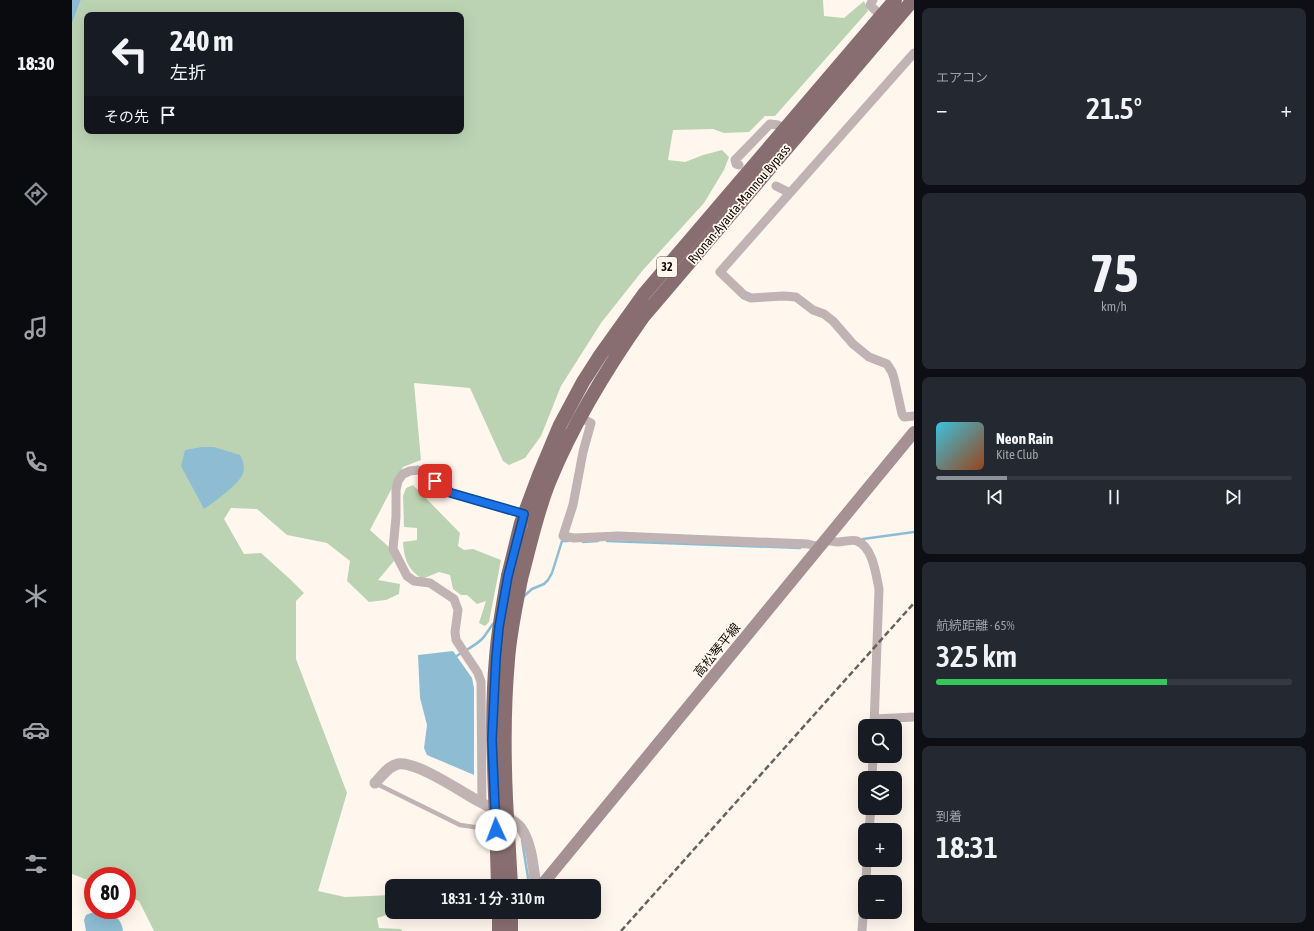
<!DOCTYPE html>
<html lang="ja">
<head>
<meta charset="utf-8">
<style>
	:root { --surface:#171b24; --page:#242831; --text:#f1f3f6; --muted:#9ea1a6; --line:#363941; --accent:#8c9099 }
	body { margin:0; font-family:"Asap Condensed","Noto Sans JP",sans-serif; background:var(--page); color:var(--text); height:100vh; display:flex; flex-direction:column; font-size:15px; white-space:nowrap }
	* { box-sizing:border-box; margin:0 }
	p { font-size:13px; color:var(--muted) }
	.icon { flex:none; width:22px; height:22px; fill:none; stroke:currentColor; stroke-width:2; stroke-linecap:round; stroke-linejoin:round }
	.map { position:relative; flex:1; overflow:hidden }
	.sheet { display:flex; flex-direction:column; gap:8px; padding:8px; background:#0d0f14; width:400px }
	.sheet>* { flex:none }
	.guide { position:absolute; left:12px; top:12px; width:380px; height:122px; border-radius:8px; box-shadow:0 4px 16px #0002; background:#171b24; color:var(--text); overflow:hidden }
	.fabs { position:absolute; left:786px; top:719px; display:grid; gap:8px }
	.fabs a { display:grid; place-items:center; width:44px; height:44px; border-radius:8px; background:var(--surface); box-shadow:0 4px 16px #0002; font-size:20px }
	.speed { position:absolute; left:12px; top:867px; display:flex; gap:8px; font-size:20px; font-weight:700; text-align:center }
	.speed>* { display:grid; place-content:center; width:52px; height:52px; border-radius:50%; background:var(--surface); box-shadow:0 4px 16px #0002; line-height:1 }
	.speed .limit { border:6px solid #d22; background:#fff; color:#111 }
	.pin { position:absolute; display:grid; place-items:center; width:34px; height:34px; color:#fff; margin:-17px; border-radius:8px; box-shadow:0 2px 6px #0006 }
	.me { position:absolute; width:44px; margin:-22px; rotate:358deg; stroke-linejoin:round; filter:drop-shadow(0 0 3px #0008) }
	.turn { display:flex; align-items:center; gap:14px; height:84px; padding:0 20px; font-size:18px }
	.turn .icon { width:52px; height:52px; stroke-width:2.5 }
	.turn b { display:block; font-size:28px; line-height:34px }
	.then { display:flex; align-items:center; height:38px; padding:0 20px; background:#0003; gap:8px; font-size:15px }
	.big { font-size:30px; font-weight:600; line-height:1.1 }
	.sheet .tile { flex:1; display:flex; flex-direction:column; justify-content:center; gap:6px; min-width:0; padding:0 14px; border-radius:8px; background:var(--page) }
	.sheet .dial { align-items:center; gap:0 }
	.dial b { font-size:52px; line-height:1 }
	.song { display:flex; align-items:center; gap:12px }
	.cover { width:48px; height:48px; border-radius:6px; background:linear-gradient(135deg,hsl(190 70% 55%),hsl(20 70% 35%)) }
	.played { height:4px; border-radius:2px; background:linear-gradient(90deg,var(--accent) 20%,var(--line) 20%) }
	.keys { display:flex; justify-content:space-around; direction:ltr }
	.heat { display:flex; justify-content:space-between; align-items:center; font-size:22px; direction:ltr }
	.charge { height:6px; border-radius:3px; background:linear-gradient(90deg,#34c759 65%,var(--line) 0) }
	.trip { position:absolute; left:313px; top:879px; width:216px; height:40px; border-radius:8px; background:var(--surface); box-shadow:0 4px 16px #0002; font-weight:600; line-height:40px; text-align:center }
	main { display:flex; flex:1; min-height:0 }
	.menu { display:flex; flex-direction:column; width:72px; justify-content:space-around; align-items:center; background:#090b0e; color:var(--muted) }
	.menu .icon { width:28px; height:28px }
	.menu .active { color:var(--accent) }
	.menu b { font-size:18px; color:var(--text) }
	.map>svg:first-child { display:block }
	.green { fill:#bcd3b3; fill-rule:evenodd }
	.water { fill:#8ebdd3 }
	.lines { fill:none; stroke-linecap:round; stroke-linejoin:round }
	.stream { stroke:#8ebdd3; stroke-width:2.5 }
	.service { stroke:#c1b3b4; stroke-width:4.5 }
	.minor { stroke:#c1b3b4; stroke-width:9 }
	.tertiary { stroke:#c1b3b4; stroke-width:11 }
	.secondary { stroke:#a59193; stroke-width:12 }
	.trunk { stroke:#886e71; stroke-width:14 }
	.rail { stroke:#68615b; stroke-width:2.5; stroke-dasharray:6 3; stroke-linecap:butt }
	.trunk-bridge { stroke:#886e71; stroke-width:14 }
	.route-casing { stroke:#114b97; stroke-width:10 }
	.route { stroke:#1a73e8; stroke-width:7 }
	.labels { text-anchor:middle; dominant-baseline:central; stroke-width:3.5; stroke-linejoin:round; paint-order:stroke }
	.shield { fill:#fff7ee; stroke:#58514b; stroke-width:1 }
	.shield-label { font-size:12px; font-weight:bold; fill:#100a05 }
	.street-label { font-size:13px; fill:#100a05; stroke:#fff7ee }
</style>
</head>
<body>
<main>
<nav class="menu">
<b>18:30</b>
<svg class="icon active" aria-label="directions" viewBox="0 0 24 24"><path d="M12 3l9 9-9 9-9-9zM9 14v-3h6M13 9l2 2-2 2"/></svg>
<svg class="icon" aria-label="music" viewBox="0 0 24 24"><path d="M9 18V5l10-2v13"/><circle cx="6" cy="18" r="3"/><circle cx="16" cy="16" r="3"/></svg>
<svg class="icon" aria-label="phone" viewBox="0 0 24 24"><path d="M5 4h4l2 5-3 2q2 4 5 5l2-3 5 2v4C11 20 4 13 5 4z"/></svg>
<svg class="icon" aria-label="climate" viewBox="0 0 24 24"><path d="M12 3v18M4 7l16 10M4 17L20 7"/></svg>
<svg class="icon" aria-label="car" viewBox="0 0 24 24"><path d="M5 17H2v-5l4-1 3-4h7l3 4 3 1v5h-3M9 17h6M6 11h13"/><circle cx="7" cy="17" r="2"/><circle cx="17" cy="17" r="2"/></svg>
<svg class="icon" aria-label="filters" viewBox="0 0 24 24"><path d="M4 7h16M4 17h16"/><circle cx="9" cy="7" r="2"/><circle cx="15" cy="17" r="2"/></svg>
</nav>
<div class="map">
<svg width="842" height="931" viewBox="0 0 842 931">
	<rect width="100%" height="100%" fill="#fff7ee"/>
	<!-- green -->
	<path class="green" d="M9 0H751L752 16 772 18 792 1 796 11 703 116H693L677 132 652 133 641 129 601 130 596 160 613 162 631 155 650 150 657 157 652 170 632 203 571 270 529 323 489 386 469 436 453 458 437 465 431 461 398 388 342 383 349 460 331 467 298 530 318 548 322 561 306 580 328 584 327 594 314 600 297 602 275 581 278 561 255 543 215 535 185 509 159 508 152 519 172 554 189 553 218 579 232 593 224 601V659L275 793 246 891 273 897 320 895V912H324L305 918 307 928 329 929 330 931H82L67 901 55 896V876H21V882L0 874V24ZM15 15H389V131H15Z
		M341 485 388 533 386 546 392 550 401 549 429 560 417 622 413 626 407 623 414 601 405 604 395 595H389L381 589 378 575 367 572 350 579C336 569 332 559 331 542L345 540V528L332 527 331 496 334 488Z"/>
	<!-- water -->
	<path class="water" d="M0 0H9L0 24Z
		M130 447H142L168 455C171 460 173 467 171 473 169 483 141 503 132 509L109 466 113 450Z
		M381 651 400 678 402 688V775L355 755 352 748 355 725 348 698 346 655Z
		M27 910C38 910 50 918 51 931H14L12 920 14 915Z"/>
	<g class="lines">
		<!-- stream -->
		<path class="stream" d="M791 539 842 532
			M535 541 728 548
			M511 542 526 541
			M451 597 460 589 472 584 476 580 480 573 490 541H496
			M383 657C392 651 403 646 410 639 415 634 417 628 422 623
			M450 840 457 884 455 886"/>
		<!-- service -->
		<path class="service" d="M303 783 388 825 423 830"/>
		<!-- minor -->
		<path class="minor" d="M801 0 798 5 809 16
			M842 53 648 272 672 295 679 298 712 296 724 297 741 310 752 314 761 321 781 344 797 357 815 364 820 372 822 378 830 414 832 417 842 416
			M667 165 664 164 663 160 698 124 706 125 715 134
			M704 186 718 193
			M507 417 519 423 511 452 501 505 491 536 502 538 546 536 736 544 748 547
			M753 540C757 541 762 542 766 542 772 542 780 539 785 541 801 547 804 575 807 589L802 726
			M802 719 842 717
			M800 778 801 756
			M410 803 409 682 406 673 384 640 383 632 386 610 382 599 358 583 342 581 335 576 321 549 324 517V490L326 481 331 474 338 471 346 470 354 473 379 493 452 514
			M797 830 799 808
			M794 882 795 860
			M790 931 793 891"/>
		<!-- tertiary -->
		<path class="tertiary" d="M303 783C310 776 316 766 326 764 345 761 391 793 408 802 417 807 444 820 449 828 460 844 461 867 464 886"/>
		<!-- secondary -->
		<path class="secondary" d="M469 886 842 432"/>
		<!-- trunk -->
		<path class="trunk" d="M436 576 449 523 467 475 488 425 511 382 529 354 572 294 823 0
			M449 579C458 546 465 511 478 480 502 422 535 368 571 317L841 0
			M424 820 426 886
			M436 833 439 886
			M427 912V931"/>
		<!-- rail -->
		<path class="rail" d="M549 931 842 603"/>
		<!-- trunk-bridge -->
		<path class="trunk-bridge" d="M424 820C422 766 419 712 424 658 426 630 431 603 436 576
			M436 833C432 775 431 717 436 660 438 632 444 606 449 579
			M439 931V912"/>
	</g>
	<g class="lines">
		<!-- route casing -->
		<g class="route-casing">
			<path id="route" d="M363 481 379 493 452 514 436 576 427 627 424 658 420 740 424 830"/>
		</g>
		<!-- route -->
		<use href="#route" class="route"/>
	</g>
	<g class="labels">
		<!-- shield labels -->
		<rect class="shield" x="585" y="257" width="20" height="20" rx="3"/>
		<g class="shield-label">
			<text x="595" y="267">32</text>
		</g>
		<!-- street labels -->
		<g class="street-label">
			<text transform="translate(667 204) rotate(-50)">Ryonan-Ayauta-Mannou Bypass</text>
			<text transform="translate(645 650) rotate(-51)">高松琴平線</text>
		</g>
	</g>
</svg>
<div class="fabs">
<a><svg class="icon" aria-label="search" viewBox="0 0 24 24"><circle cx="10" cy="10" r="6"/><path d="M15 15l6 6"/></svg></a>
<a><svg class="icon" aria-label="layers" viewBox="0 0 24 24"><path d="M12 4l9 5-9 5-9-5zM3 14l9 5 9-5"/></svg></a>
<a>+</a>
<a>−</a>
</div>
<div class="speed"><div class="limit">80</div></div>
<div class="pin" style="left:363px;top:481px;background:#d93025"><svg class="icon" aria-label="arrive" viewBox="0 0 24 24"><path d="M6 21V4h12l-3 4 3 4H6"/></svg></div>
<svg class="me" style="left:424px;top:830px" viewBox="-20 -20 40 40"><circle r="19" fill="#fff"/><path d="M0-13L10 11 0 6-10 11z" fill="#1a73e8"/></svg>
<div class="trip">18:31 · 1 分 · 310 m</div>
<div class="guide">
<div class="turn"><svg class="icon" aria-label="left" viewBox="0 0 24 24"><path d="M17 20v-9H6M10 6l-5 5 5 5"/></svg><div><b>240 m</b>左折</div></div>
<div class="then">その先<svg class="icon" aria-label="arrive" viewBox="0 0 24 24"><path d="M6 21V4h12l-3 4 3 4H6"/></svg></div>
</div>
</div>
<section class="sheet">
<div class="tile"><p>エアコン</p>
<div class="heat"><a>−</a><b class="big">21.5°</b><a>+</a></div>
</div>
<div class="tile dial"><b>75</b><p>km/h</p></div>
<div class="tile">
<div class="song"><i class="cover"></i><div><b>Neon Rain</b><p>Kite Club</p></div></div>
<div class="played"></div>
<div class="keys"><svg class="icon" aria-label="previous" viewBox="0 0 24 24"><path d="M18 5L8 12l10 7zM5 5v14"/></svg><svg class="icon" aria-label="pause" viewBox="0 0 24 24"><path d="M8 5v14M16 5v14"/></svg><svg class="icon" aria-label="next" viewBox="0 0 24 24"><path d="M6 5l10 7-10 7zM19 5v14"/></svg></div>
</div>
<div class="tile"><p>航続距離 · 65%</p><b class="big">325 km</b><div class="charge"></div></div>
<div class="tile"><p>到着</p><b class="big">18:31</b></div>
</section>
</main>
</body>
</html>
